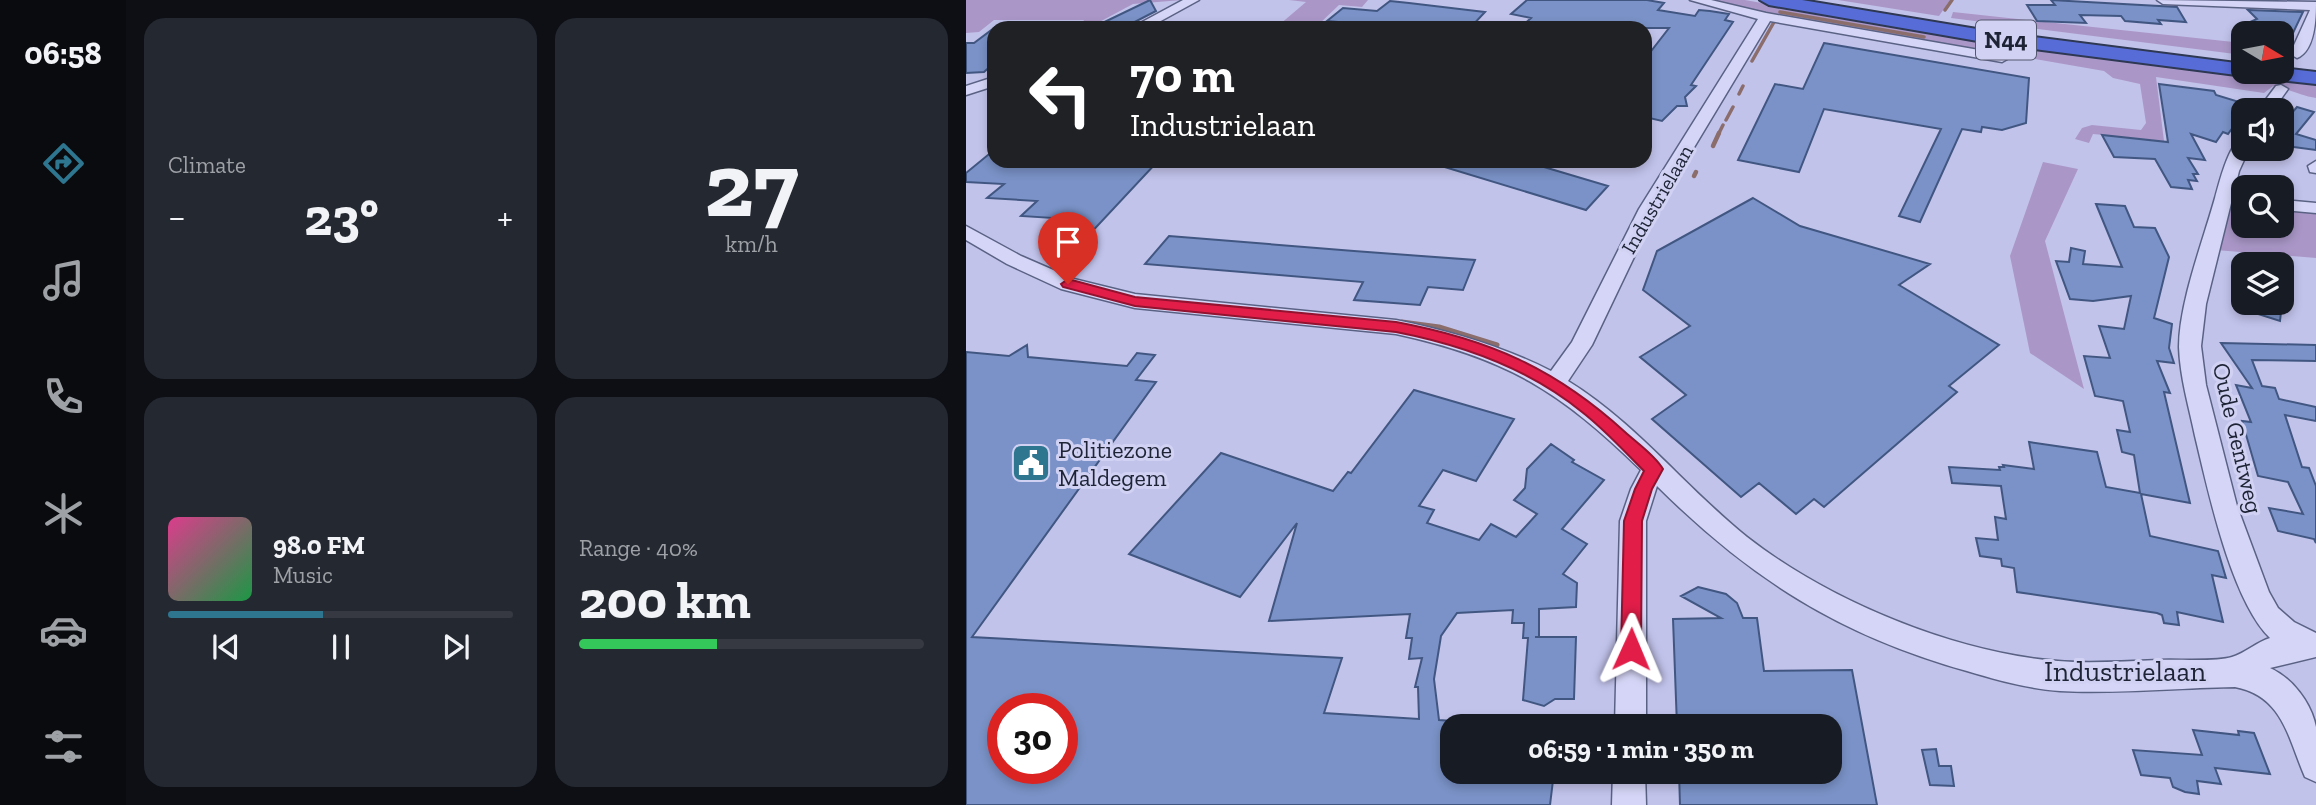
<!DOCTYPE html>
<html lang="en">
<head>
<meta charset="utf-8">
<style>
	:root { --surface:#171b24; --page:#242831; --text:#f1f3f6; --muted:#9ea1a6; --line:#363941; --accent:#2e758f }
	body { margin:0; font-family:"Zilla Slab",serif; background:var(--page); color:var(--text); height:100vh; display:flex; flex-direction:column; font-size:26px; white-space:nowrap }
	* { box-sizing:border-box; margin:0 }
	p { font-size:23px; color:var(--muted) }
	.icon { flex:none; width:38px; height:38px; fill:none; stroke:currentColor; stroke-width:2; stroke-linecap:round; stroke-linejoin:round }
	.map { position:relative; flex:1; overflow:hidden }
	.drawer { display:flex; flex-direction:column; gap:18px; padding:18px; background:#0d0f14; width:840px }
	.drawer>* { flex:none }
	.guide { position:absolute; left:21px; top:21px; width:665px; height:147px; border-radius:21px; box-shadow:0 4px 10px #0003; background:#202124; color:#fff; overflow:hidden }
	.needle { width:46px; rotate:100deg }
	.fabs { position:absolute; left:1265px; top:21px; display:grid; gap:14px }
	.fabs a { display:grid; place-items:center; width:63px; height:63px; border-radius:14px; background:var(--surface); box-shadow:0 4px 10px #0003; font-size:35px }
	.speed { position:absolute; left:21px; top:693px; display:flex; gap:14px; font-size:35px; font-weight:700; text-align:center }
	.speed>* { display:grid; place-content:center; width:91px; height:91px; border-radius:50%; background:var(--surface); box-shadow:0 4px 10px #0003; line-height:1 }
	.speed .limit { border:10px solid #d22; background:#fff; color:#111 }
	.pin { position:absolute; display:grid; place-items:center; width:60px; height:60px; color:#fff; margin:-72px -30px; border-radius:50% 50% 50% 0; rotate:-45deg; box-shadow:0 0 7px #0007 }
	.pin .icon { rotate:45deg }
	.me { position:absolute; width:77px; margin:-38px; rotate:1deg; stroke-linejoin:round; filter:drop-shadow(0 0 5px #0008) }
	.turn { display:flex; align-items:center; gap:24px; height:147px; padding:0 28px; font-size:32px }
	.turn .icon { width:91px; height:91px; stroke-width:2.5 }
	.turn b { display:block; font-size:49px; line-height:60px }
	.big { font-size:52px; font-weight:700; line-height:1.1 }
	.drawer .card { flex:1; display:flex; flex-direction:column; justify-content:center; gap:10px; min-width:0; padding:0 24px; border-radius:21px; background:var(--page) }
	.drawer .dial { align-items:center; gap:0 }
	.dial b { font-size:91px; line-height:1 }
	.song { display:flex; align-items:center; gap:21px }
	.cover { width:84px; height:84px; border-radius:10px; background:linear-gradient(135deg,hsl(330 70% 55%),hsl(140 70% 35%)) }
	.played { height:7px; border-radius:4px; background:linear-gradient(90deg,var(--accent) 45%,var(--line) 45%) }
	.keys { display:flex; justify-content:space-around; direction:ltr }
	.heat { display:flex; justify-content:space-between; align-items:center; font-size:38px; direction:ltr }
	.charge { height:10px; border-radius:5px; background:linear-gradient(90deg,#34c759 40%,var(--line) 0) }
	.drawer .tiles { flex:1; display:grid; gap:18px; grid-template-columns:repeat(2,1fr) }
	.trip { position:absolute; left:474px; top:714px; width:402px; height:70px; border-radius:21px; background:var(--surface); box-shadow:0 4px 10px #0003; font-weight:700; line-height:70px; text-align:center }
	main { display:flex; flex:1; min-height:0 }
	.tab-bar { display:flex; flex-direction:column; width:126px; justify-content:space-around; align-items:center; background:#090b0e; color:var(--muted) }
	.tab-bar .icon { width:49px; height:49px }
	.tab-bar .active { color:var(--accent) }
	.tab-bar b { font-size:32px; color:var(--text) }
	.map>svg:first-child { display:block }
	.green { fill:#aa97c8 }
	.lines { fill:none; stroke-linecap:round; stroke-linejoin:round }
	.stream-far2 { stroke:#8b6d6c; stroke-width:3.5 }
	.stream-far1 { stroke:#8b6d6c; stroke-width:4.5 }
	.stream { stroke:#8b6d6c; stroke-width:5 }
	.building { fill:#7a92c7; stroke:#415782; stroke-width:2; fill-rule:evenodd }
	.minor-casing { stroke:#5a6284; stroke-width:3 }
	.highway-casing { stroke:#2e3852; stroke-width:4 }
	.minor { fill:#d5d5f7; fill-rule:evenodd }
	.highway { fill:#576cd7; fill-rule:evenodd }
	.route { fill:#e11d48; stroke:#92132f; stroke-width:2 }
	.labels { text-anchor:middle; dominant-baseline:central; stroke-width:6; stroke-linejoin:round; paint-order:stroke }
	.far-street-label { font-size:21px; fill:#1e2335; stroke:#d1d2f3 }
	.shield { fill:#d1d2f3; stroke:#54586e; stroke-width:2 }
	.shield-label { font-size:23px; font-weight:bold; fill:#1e2335 }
	.street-label { font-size:24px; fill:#1e2335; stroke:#d1d2f3 }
	.poi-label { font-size:24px; fill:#1e2335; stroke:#d1d2f3; text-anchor:start }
	.near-street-label { font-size:28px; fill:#1e2335; stroke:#d1d2f3 }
</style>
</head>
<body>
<main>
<nav class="tab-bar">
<b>06:58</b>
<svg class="icon active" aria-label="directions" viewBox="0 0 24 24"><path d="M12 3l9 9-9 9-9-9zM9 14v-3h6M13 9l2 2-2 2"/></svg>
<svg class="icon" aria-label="music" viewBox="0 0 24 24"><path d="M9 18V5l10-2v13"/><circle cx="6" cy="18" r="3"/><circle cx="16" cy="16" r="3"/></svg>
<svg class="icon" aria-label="phone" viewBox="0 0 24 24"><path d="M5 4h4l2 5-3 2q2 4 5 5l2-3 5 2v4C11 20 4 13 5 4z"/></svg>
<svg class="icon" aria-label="climate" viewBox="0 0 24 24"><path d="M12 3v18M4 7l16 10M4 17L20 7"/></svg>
<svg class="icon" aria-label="car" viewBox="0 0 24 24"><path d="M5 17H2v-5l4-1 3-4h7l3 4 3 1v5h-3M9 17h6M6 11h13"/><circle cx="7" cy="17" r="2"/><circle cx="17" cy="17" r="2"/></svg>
<svg class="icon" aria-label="filters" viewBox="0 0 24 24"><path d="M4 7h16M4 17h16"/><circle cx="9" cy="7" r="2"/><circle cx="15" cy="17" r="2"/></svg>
</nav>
<section class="drawer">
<div class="tiles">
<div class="card"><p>Climate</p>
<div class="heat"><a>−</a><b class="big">23°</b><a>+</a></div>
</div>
<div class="card dial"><b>27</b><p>km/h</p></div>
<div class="card">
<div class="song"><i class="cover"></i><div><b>98.0 FM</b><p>Music</p></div></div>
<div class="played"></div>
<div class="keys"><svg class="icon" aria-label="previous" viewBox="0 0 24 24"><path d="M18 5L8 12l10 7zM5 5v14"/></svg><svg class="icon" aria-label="pause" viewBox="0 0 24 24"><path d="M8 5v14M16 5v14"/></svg><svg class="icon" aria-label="next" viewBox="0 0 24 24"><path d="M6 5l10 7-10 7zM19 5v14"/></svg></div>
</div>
<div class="card"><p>Range · 40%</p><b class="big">200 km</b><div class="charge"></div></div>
</div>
</section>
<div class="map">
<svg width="1350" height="805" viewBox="0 0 1350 805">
	<rect width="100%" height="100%" fill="#c2c3eb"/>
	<!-- green -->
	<path class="green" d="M0 0H216L167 4 124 27 115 25 118 20H28L13 32 0 33Z
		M323 0H402L396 7 373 5 352 25 377 28H273L271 26 276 22 313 25 340 2Z
		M745 0H779L1032 46 1350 83V98C1335 96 1323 89 1307 86L1298 93 1190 77 1198 141 1127 134 1123 143 1109 139 1116 128 1126 125 1175 130 1180 123 1174 84 1147 78 1138 71 797 12Z
		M872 0H984L973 16Z
		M987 12 1277 43V55L985 18Z
		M1077 162 1112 169 1079 241 1118 389 1064 353 1044 256Z
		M1261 199 1277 202 1278 226H1316V208L1350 213V258L1249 250Z"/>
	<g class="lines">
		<!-- stream-far2 -->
		<path class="stream-far2" d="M979 10 986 0
			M814 12 958 37
			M786 61 808 22
			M773 94 777 86
			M760 120 767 107
			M752 135 757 125"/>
		<!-- stream-far1 -->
		<path class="stream-far1" d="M747 146 753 133
			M728 176 730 172"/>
		<!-- stream -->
		<path class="stream" d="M436 322 473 327 531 345"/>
	</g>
	<!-- building -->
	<path class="building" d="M184 0 190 11 157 28H126Z
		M561 0H681L698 3 692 10 729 16 733 10 744 11 763 14 759 20 767 22 725 85 730 86 719 97 721 106H711L696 121 679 117V59L703 28H554L565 18 545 14Z
		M1085 0 1211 7 1220 22 1192 20 1195 24 1159 21 1155 16 1114 15 1120 23 1071 21 1061 5H1089Z
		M424 1 443 3 519 12 504 28H391L395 24 361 21 377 8 411 11Z
		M1282 10 1337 12 1327 33H1269L1281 28 1273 27 1291 19Z
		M28 28V63L18 72 0 73V43H8Z
		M858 43 1063 78 1060 123 1036 130 1016 127 1015 132 996 129 954 222 933 216 975 129 858 109 833 172 772 160 809 84 837 89Z
		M1193 84 1248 91 1250 95 1283 105 1262 134 1257 132 1250 142 1225 134 1239 160 1222 158 1232 174H1227L1231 181 1222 180 1226 189 1205 187 1189 159 1148 157 1136 135 1202 142Z
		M1331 107 1348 112 1330 134 1350 140V150L1320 146 1316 151V113L1325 114Z
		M28 150V161H192L121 237 80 234 84 229H77L88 218 55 216 71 201 21 198 38 184 0 182V173Z
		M472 161H585L578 167 642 186 620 210 472 165Z
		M787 198 834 226 964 264 933 285 1033 345 983 386 991 392 858 507 848 499 830 514 793 483 775 497 686 419 720 395 674 357 724 326 677 290 691 251Z
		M1130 204 1159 206 1168 227 1189 228 1203 257 1188 318 1206 324 1203 348 1208 363 1191 361 1204 393 1198 392 1224 503 1175 494 1184 536 1252 551 1260 578 1246 575 1257 622 1211 612 1213 625 1198 623 1196 615 1191 613 1051 592 1048 568 1036 566 1035 559 1014 556 1010 538 1032 540 1029 517 1040 519 1035 486 986 483 983 467 1034 470 1033 467H1038L1037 465 1068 469 1063 442 1131 452 1140 487 1174 493 1168 455 1156 452 1151 430 1164 432 1157 401 1129 396 1118 356 1144 358 1133 326 1158 329 1165 296 1127 301 1104 299 1090 261 1103 262 1105 248 1119 251 1117 264 1156 267Z
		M203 236 388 251 509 260 497 290 462 287 454 305 388 300 397 282 179 264Z
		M1267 303H1316L1314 321 1267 306Z
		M1255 343 1350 345V361L1286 360 1296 386 1309 388 1313 399 1350 407V421L1319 415 1336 467 1343 468 1350 486V543L1348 539 1312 531 1303 508 1337 514 1322 482 1292 476 1276 421 1285 422 1270 385 1286 388Z
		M61 345 62 357 161 366 171 353 189 355 170 380 190 382 6 637 376 658 358 713 453 719 452 687H449L456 658 443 659 446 638H440L444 614 303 621 331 523 274 597 163 554 255 453 367 491 382 472 385 473 448 390 548 419 510 481 477 470 453 506 468 510 461 523 513 540 525 524 550 537 571 514 548 500 559 488 561 469 585 444 608 460 606 462 638 480 596 529 621 544 597 574 611 583 610 607 573 609V637H569H610L608 699H589L578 706 557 700 562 638H557L558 623H546L547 610 491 613 475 636 468 679 473 720 486 721V772H588L584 805H0V352L43 356ZM37 709H96V768H37Z
		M732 587 760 594 771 603 777 618H791L798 671 886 670 911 805H714L713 772H864V726H711L707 619 755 618 715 596Z
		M1227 730 1273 735 1272 731 1288 733 1304 774 1249 768 1255 784 1231 781 1233 794 1219 792 1207 787 1204 778 1175 775 1167 750 1236 755Z
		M970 749 973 766H985L988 786 964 785 956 750Z"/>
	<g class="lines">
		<!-- minor casing -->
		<g class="minor-casing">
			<path id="minor" d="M217 0H233L182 28H165Z
				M724 0H745L800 13 1036 54 1043 58 1036 62 804 21 691 209 626 345 602 381C669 422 720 488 781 537 863 601 988 653 1092 661 1125 664 1159 661 1192 660 1211 659 1251 662 1266 657 1279 653 1291 642 1304 638 1265 600 1242 490 1229 436 1223 407 1214 377 1213 347 1213 303 1237 241 1249 198 1253 184 1263 141 1278 137V149H1283L1273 171 1240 304 1235 346 1240 385 1271 506 1303 592 1312 608 1328 622 1350 633V657L1304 668C1326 678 1345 702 1350 727 1350 744 1350 765 1350 782L1339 777C1322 738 1317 696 1269 687 1211 688 1152 694 1094 691 1063 689 1031 680 1001 671 873 635 785 579 691 486L680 521V726H649L654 521 665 489 675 470C594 391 541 358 430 334L169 308 95 289 41 264 0 240V226L55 256 108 279 169 294 430 320C484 331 536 346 585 371L606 342 673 209 792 19Z
				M1191 0 1350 2C1350 19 1349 51 1331 58L1324 54 1344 10 1197 4Z
				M28 77V86L0 95V86Z
				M1315 85 1322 89 1307 110H1292L1310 86Z
				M1350 161V173L1344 172 1342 166Z
				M1316 200 1350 203V213L1316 210Z
				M647 772H679L680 805H646Z"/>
		</g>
		<!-- highway casing -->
		<g class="highway-casing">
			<path id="highway" d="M794 0H836L1029 32 1278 64V72H1316V68L1350 72V84L1296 78 1286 73 1278 76 1029 44 803 5Z"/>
		</g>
		<!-- minor -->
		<use href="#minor" class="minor"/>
		<!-- highway -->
		<use href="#highway" class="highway"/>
	</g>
	<!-- route -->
	<path class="route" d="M102 279 169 297 430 322C522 339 589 368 659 432 671 443 689 455 697 469L686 489 676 521 675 649 672 656 665 659 658 656 655 649 658 521 669 489 678 471C658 451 638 429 616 412 562 368 497 345 430 332L169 306 97 287 95 284Z"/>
	<!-- icons -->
	<defs>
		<g id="civic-square" transform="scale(2.0125)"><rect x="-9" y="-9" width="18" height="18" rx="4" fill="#2e758f" stroke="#d1d2f3"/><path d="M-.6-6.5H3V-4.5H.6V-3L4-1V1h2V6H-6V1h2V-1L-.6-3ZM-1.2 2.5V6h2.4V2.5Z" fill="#fff"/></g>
	</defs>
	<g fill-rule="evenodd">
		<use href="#civic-square" x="65" y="463"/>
	</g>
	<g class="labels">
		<!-- far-street labels -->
		<g class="far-street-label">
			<text transform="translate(691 199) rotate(-60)">Industrielaan</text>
		</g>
		<!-- shield labels -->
		<rect class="shield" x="1010" y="20.5" width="60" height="39" rx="5"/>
		<g class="shield-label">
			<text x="1040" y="40">N44</text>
		</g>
		<!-- street labels -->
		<g class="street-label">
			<text transform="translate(1272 438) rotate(77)">Oude Gentweg</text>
		</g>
		<!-- poi labels -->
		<g class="poi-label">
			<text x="92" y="449">Politiezone<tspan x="92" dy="28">Maldegem</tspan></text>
		</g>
		<!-- near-street labels -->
		<g class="near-street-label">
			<text x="1159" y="671">Industrielaan</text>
		</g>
	</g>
</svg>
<div class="fabs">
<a><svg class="needle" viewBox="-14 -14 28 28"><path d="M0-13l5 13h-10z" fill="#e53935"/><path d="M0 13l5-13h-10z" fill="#9ea1a6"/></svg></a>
<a><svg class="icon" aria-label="sound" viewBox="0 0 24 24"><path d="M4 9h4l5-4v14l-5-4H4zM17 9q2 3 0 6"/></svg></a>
<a><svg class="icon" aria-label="search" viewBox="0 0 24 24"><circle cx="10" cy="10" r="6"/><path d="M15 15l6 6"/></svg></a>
<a><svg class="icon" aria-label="layers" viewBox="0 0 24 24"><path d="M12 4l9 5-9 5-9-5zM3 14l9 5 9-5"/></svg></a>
</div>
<div class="speed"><div class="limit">30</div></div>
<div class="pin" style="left:102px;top:284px;background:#d93025"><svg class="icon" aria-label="arrive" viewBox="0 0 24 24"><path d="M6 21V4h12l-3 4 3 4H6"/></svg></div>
<svg class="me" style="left:665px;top:649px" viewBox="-20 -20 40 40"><path d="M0-17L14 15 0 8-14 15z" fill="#e11d48" stroke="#fff" stroke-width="4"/></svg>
<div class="trip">06:59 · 1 min · 350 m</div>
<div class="guide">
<div class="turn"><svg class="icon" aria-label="left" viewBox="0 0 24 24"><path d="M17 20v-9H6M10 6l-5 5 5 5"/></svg><div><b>70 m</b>Industrielaan</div></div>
</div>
</div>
</main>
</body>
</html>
